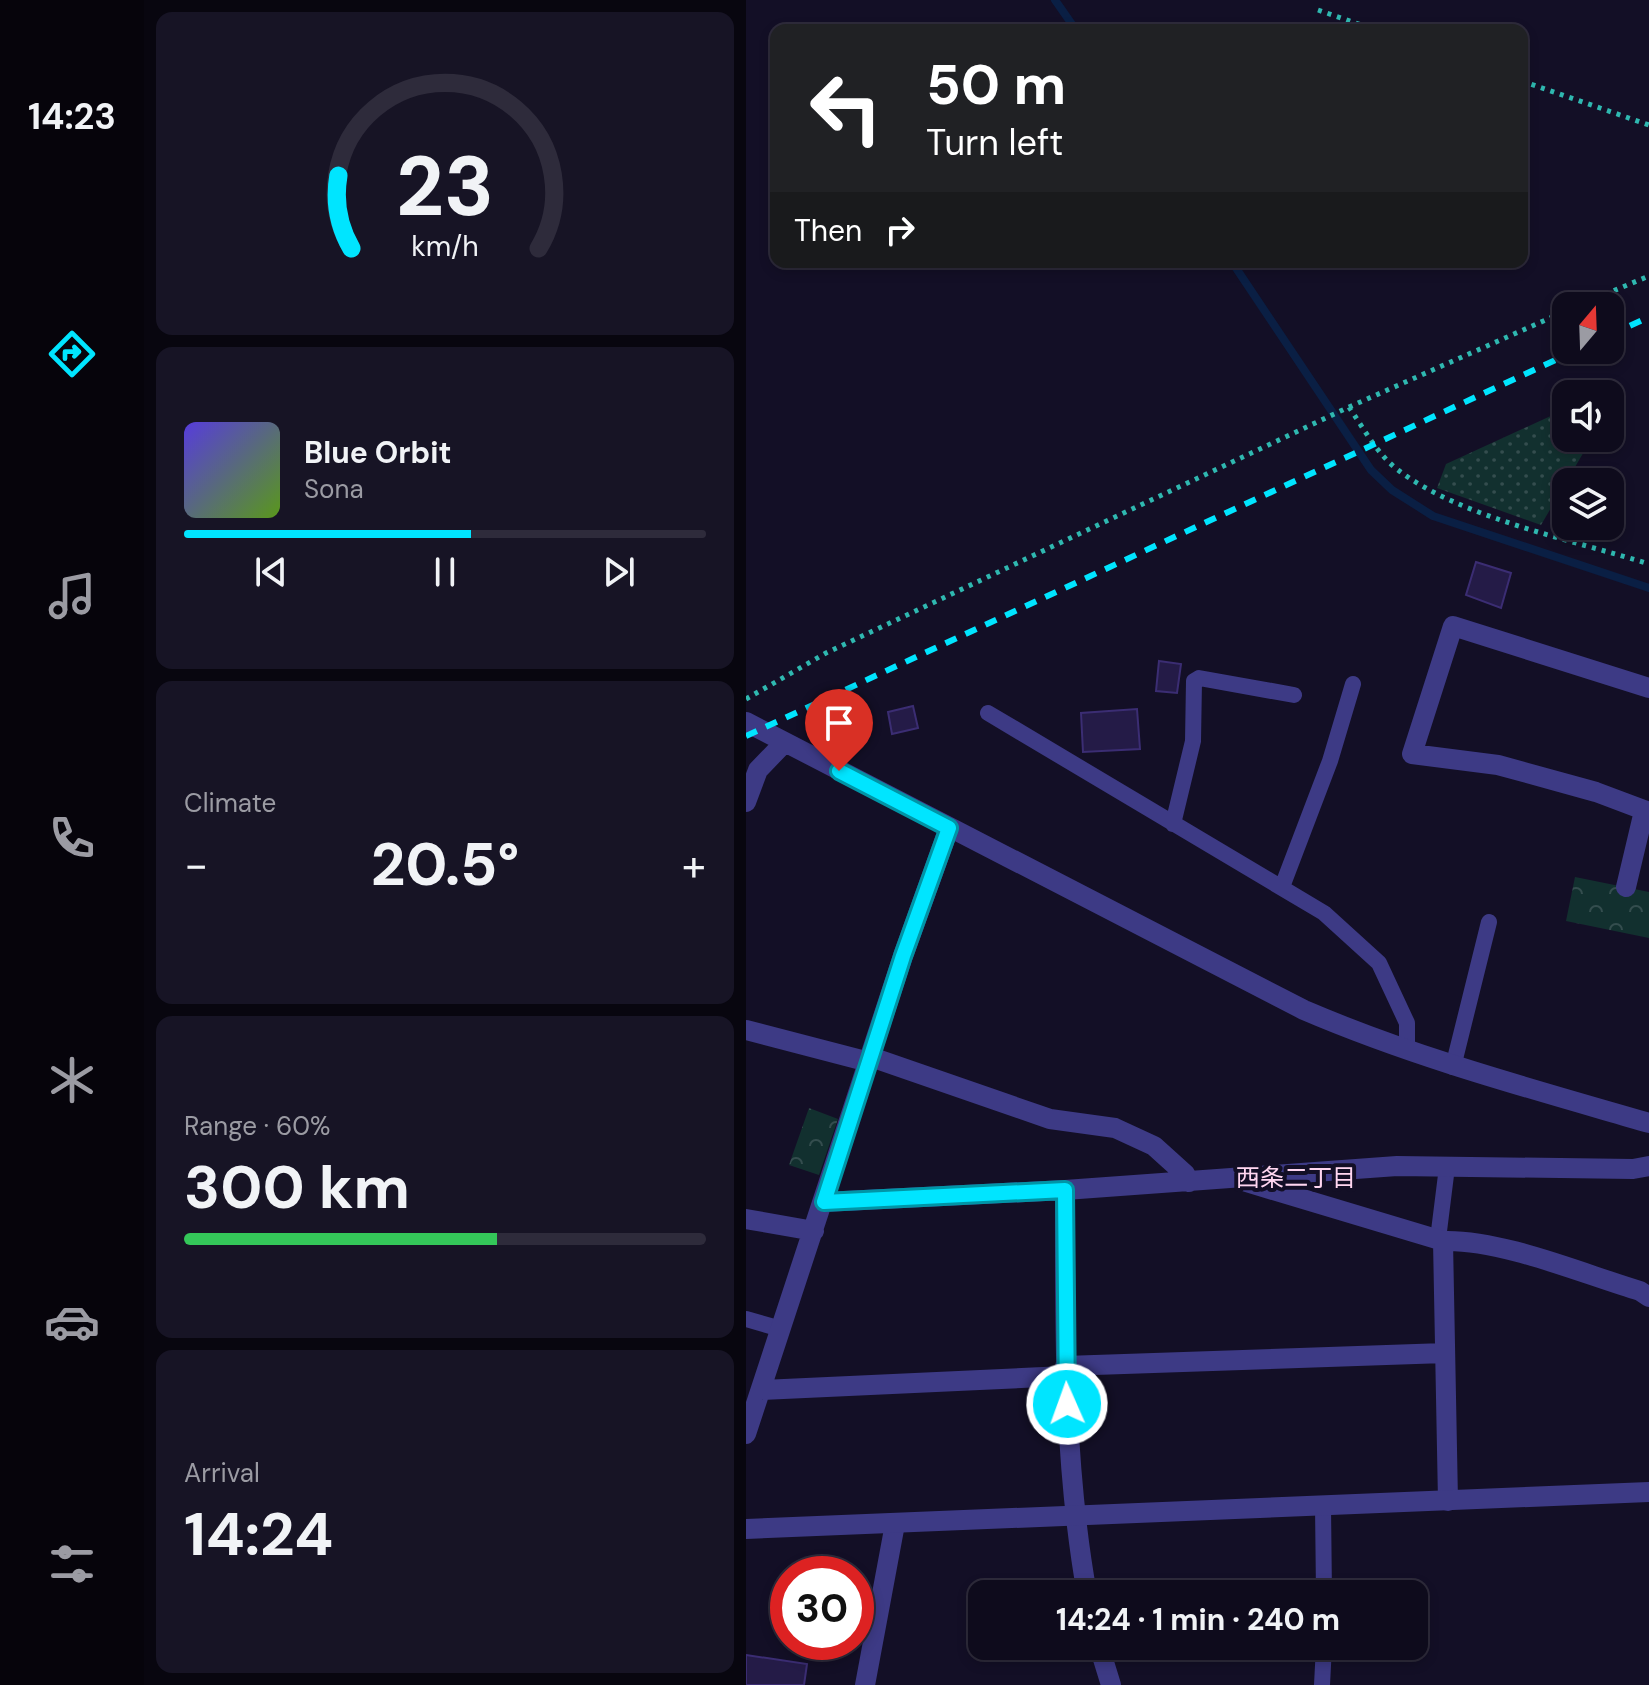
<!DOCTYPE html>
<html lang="en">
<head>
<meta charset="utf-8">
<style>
	:root { --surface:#0e0b1c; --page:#171425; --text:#f1f3f6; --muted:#9b9ba3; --line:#2e2b3b; --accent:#00e5ff }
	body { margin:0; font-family:"DM Sans","Noto Sans JP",sans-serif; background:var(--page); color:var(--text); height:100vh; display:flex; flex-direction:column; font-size:30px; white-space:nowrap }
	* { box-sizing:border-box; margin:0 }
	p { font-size:26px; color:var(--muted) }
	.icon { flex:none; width:44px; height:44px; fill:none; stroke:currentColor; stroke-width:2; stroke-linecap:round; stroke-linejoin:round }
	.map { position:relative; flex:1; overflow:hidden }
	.details { display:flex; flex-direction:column; gap:12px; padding:12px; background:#08060f; width:602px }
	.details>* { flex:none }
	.banner { position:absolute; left:24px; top:24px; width:758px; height:244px; border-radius:16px; box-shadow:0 4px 12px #0003,0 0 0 2px var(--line); background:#202124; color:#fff; overflow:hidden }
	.needle { width:52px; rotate:19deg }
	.controls { position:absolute; left:806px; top:292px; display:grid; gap:16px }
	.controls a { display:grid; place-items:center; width:72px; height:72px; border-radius:16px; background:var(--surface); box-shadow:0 4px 12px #0003,0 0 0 2px var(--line); font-size:40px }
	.speed { position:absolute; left:24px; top:1556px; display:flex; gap:16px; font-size:40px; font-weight:700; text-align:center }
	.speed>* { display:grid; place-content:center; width:104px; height:104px; border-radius:50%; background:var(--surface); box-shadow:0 4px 12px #0003,0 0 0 2px var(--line); line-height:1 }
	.speed .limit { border:12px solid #d22; background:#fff; color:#111 }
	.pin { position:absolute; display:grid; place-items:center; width:68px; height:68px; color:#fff; margin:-82px -34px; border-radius:50% 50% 50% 0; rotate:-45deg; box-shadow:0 0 8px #0007 }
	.pin .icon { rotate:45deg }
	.me { position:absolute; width:88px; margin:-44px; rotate:358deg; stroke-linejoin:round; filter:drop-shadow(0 0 6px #0008) }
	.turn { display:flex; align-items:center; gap:28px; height:168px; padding:0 24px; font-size:36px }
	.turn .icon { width:104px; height:104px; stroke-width:2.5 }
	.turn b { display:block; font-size:56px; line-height:68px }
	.then { display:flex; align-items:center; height:76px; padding:0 24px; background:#0003; gap:16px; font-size:30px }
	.big { font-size:60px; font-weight:700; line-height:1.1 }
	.details .card { flex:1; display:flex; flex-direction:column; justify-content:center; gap:12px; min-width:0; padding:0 28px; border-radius:16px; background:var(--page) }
	.details .dial { align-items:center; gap:0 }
	.dial svg { height:208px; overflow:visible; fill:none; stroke:var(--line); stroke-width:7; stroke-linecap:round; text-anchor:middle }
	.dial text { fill:var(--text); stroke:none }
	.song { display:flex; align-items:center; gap:24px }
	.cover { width:96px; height:96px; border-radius:12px; background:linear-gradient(135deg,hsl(250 70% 55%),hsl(90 70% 35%)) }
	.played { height:8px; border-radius:4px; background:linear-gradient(90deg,var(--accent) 55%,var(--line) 55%) }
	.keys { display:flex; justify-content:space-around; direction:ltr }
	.heat { display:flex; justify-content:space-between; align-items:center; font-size:44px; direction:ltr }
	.charge { height:12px; border-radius:6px; background:linear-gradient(90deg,#34c759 60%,var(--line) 0) }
	.trip { position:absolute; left:222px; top:1580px; width:460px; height:80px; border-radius:16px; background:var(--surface); box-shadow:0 4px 12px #0003,0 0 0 2px var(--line); font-weight:700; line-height:80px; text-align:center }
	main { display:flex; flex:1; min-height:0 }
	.tabs { display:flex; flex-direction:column; width:144px; justify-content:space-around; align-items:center; background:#06040b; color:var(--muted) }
	.tabs .icon { width:56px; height:56px }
	.tabs .on { color:var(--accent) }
	.tabs b { font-size:36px; color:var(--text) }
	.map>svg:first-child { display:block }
	.grass { fill:url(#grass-dots) }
	.park { fill:url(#park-crowns) }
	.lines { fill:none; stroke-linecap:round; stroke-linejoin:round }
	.stream { stroke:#0a1f44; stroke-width:8 }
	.building { fill:#241b47; stroke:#3b2d73; stroke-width:2 }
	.path { stroke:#2fb8b0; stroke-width:5; stroke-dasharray:4 6; stroke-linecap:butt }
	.service { stroke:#3d3a85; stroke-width:16 }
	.minor { stroke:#3d3a85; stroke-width:20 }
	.tertiary { stroke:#3d3a85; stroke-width:20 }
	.rail { stroke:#00e5ff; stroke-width:6; stroke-dasharray:12 10; stroke-linecap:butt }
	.route-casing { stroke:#0095a6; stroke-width:20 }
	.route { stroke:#00e5ff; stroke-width:14 }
	.labels { text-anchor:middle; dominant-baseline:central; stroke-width:8; stroke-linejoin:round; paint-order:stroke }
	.neighbourhood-label { font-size:24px; fill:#ffd6f0; stroke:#130f26 }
</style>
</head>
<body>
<main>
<nav class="tabs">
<b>14:23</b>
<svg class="icon on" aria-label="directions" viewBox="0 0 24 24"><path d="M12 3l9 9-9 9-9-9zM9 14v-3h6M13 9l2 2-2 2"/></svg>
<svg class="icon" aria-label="music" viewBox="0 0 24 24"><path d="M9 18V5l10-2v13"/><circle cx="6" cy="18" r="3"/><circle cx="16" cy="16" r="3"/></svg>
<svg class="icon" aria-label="phone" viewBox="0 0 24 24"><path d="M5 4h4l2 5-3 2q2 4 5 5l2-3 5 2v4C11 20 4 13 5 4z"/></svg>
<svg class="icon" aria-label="climate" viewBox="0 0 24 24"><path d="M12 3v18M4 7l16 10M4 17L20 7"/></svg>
<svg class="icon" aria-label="car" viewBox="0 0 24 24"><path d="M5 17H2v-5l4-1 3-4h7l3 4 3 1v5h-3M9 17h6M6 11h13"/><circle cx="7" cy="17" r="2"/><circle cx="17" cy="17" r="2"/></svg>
<svg class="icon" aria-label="filters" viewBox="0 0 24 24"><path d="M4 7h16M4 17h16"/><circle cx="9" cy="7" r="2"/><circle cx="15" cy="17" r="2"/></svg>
</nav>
<section class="details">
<div class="card dial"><svg viewBox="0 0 100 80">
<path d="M14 69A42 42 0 1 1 86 69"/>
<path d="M14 69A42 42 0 0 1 9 41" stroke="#00e5ff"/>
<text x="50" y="56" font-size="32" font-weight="700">23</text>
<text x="50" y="72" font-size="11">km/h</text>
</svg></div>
<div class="card">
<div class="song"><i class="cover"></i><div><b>Blue Orbit</b><p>Sona</p></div></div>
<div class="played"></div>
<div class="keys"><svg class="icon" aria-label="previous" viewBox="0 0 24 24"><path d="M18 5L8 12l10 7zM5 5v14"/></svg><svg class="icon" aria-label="pause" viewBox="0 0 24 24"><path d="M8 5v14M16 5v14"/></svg><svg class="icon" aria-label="next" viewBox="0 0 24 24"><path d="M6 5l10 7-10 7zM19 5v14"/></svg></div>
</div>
<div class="card"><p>Climate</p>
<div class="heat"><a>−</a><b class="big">20.5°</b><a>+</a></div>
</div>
<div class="card"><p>Range · 60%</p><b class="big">300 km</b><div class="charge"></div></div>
<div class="card"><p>Arrival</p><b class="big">14:24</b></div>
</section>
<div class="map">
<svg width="903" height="1685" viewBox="0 0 903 1685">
	<defs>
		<pattern id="grass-dots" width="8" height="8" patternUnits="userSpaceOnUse" patternTransform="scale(2)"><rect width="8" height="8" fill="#12302f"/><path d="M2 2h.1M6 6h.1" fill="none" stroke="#344d4e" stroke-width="1.8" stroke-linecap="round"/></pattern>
		<pattern id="park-crowns" width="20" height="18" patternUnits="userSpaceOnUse" patternTransform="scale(2)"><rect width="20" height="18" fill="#12302f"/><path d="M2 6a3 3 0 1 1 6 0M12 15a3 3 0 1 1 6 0" fill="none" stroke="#344d4e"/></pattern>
	</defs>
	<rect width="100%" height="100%" fill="#130f26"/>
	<!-- grass -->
	<path class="grass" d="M820 409V438H846L795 525 691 488 700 464Z"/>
	<!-- park -->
	<path class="park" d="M829 877 903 892V938L820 921Z
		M63 1108 92 1119 73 1175 43 1165Z"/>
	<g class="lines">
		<!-- stream -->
		<path class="stream" d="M309 0 330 30
			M486 262 625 470 646 490 687 516 903 588"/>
	</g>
	<!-- building -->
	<path class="building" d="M730 562 765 573 755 608 720 595Z
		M413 661 435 664 431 693 410 691Z
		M167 706 172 728 146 734 142 712Z
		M391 709 394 749 337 752 335 713Z
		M0 1655 61 1664 58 1685H0Z"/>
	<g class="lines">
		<!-- path -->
		<path class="path" d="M572 10 630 30
			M776 81 903 125
			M831 306 903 276
			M603 407C618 429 631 454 652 470 715 518 827 540 903 564
			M0 699 80 653 603 407 820 311"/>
		<!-- service -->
		<path class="service" d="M242 713 578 913 633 963 661 1023V1051
			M427 824 447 741 448 681 453 678 548 695
			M536 887 584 761 607 684
			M707 1067 743 922
			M692 1239 701 1167
			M0 1319 35 1329
			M577 1506 578 1594
			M576 1685 578 1646"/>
		<!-- minor -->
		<path class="minor" d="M903 688 707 626 666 754 752 765 850 792 903 812
			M0 722 558 1010C670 1058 786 1089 903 1123
			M0 802 12 770 38 743
			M880 887 898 811
			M0 1030 123 1062
			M125 1057 304 1119 369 1128 408 1146 439 1174 443 1182
			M497 1181 697 1241C755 1239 837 1274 894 1291L903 1297
			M319 1190C319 1326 317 1460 341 1594
			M78 1202 319 1190 651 1166 887 1169 903 1166
			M0 1219 68 1231
			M697 1241 702 1501
			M319 1366 699 1353
			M15 1390 319 1376
			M0 1434 157 956 203 828
			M353 1646 365 1685
			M119 1685 149 1524"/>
		<!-- tertiary -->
		<path class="tertiary" d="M0 1529 903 1492"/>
		<!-- rail -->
		<path class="rail" d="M864 335 903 317
			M0 736 831 350"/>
	</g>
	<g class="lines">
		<!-- route casing -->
		<g class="route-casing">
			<path id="route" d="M93 771 203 828 157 956 78 1202 319 1190 321 1404"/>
		</g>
		<!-- route -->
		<use href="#route" class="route"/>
	</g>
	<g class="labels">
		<!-- neighbourhood labels -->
		<g class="neighbourhood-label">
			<text x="550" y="1177">西条二丁目</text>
		</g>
	</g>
</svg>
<div class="controls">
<a><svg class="needle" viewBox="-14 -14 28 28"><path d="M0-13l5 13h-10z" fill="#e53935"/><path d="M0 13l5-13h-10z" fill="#9b9ba3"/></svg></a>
<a><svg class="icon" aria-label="sound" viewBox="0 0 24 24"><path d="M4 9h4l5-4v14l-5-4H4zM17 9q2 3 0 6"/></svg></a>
<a><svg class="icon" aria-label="layers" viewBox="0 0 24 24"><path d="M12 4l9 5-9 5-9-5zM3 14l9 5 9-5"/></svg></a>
</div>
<div class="speed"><div class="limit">30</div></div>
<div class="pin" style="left:93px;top:771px;background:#d93025"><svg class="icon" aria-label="arrive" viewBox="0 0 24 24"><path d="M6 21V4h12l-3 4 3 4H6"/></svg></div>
<svg class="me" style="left:321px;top:1404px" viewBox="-20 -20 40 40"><circle r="17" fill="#00e5ff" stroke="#fff" stroke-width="3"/><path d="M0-11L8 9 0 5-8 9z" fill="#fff"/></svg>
<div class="trip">14:24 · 1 min · 240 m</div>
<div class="banner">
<div class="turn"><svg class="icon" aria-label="left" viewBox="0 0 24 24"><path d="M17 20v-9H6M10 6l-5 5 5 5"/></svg><div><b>50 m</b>Turn left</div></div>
<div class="then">Then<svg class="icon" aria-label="right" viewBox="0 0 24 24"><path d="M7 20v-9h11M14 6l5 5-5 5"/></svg></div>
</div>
</div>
</main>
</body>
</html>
